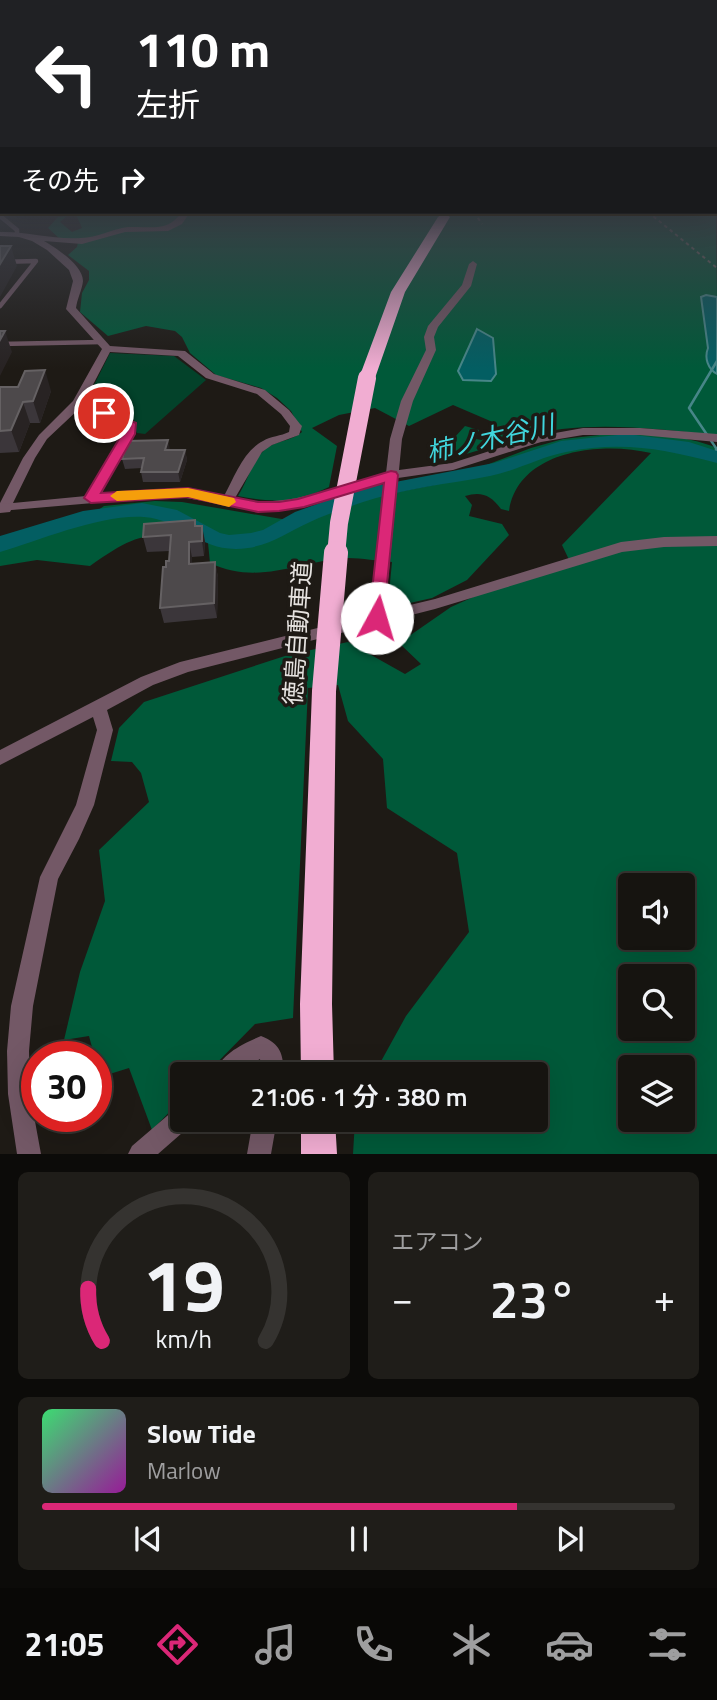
<!DOCTYPE html>
<html lang="ja">
<head>
<meta charset="utf-8">
<style>
	:root { --surface:#161410; --page:#1f1d19; --text:#f1f3f6; --muted:#9e9e9f; --line:#353330; --accent:#db2777 }
	body { margin:0; font-family:"Titillium Web","Noto Sans JP",sans-serif; background:var(--page); color:var(--text); height:100vh; display:flex; flex-direction:column; font-size:26px; white-space:nowrap }
	* { box-sizing:border-box; margin:0 }
	p { font-size:23px; color:var(--muted) }
	.icon { flex:none; width:38px; height:38px; fill:none; stroke:currentColor; stroke-width:2; stroke-linecap:round; stroke-linejoin:round }
	.map { position:relative; height:1154px; overflow:hidden }
	.panel { display:flex; flex-direction:column; gap:18px; padding:18px; background:#0c0b09; flex:1 }
	.panel>* { flex:none }
	.hud { position:absolute; left:0px; top:0px; width:718px; height:214px; box-shadow:0 7px 28px #0002,0 0 0 2px var(--line); background:#202124; color:#fff; overflow:hidden }
	.tools { position:absolute; left:618px; top:873px; display:grid; gap:14px }
	.tools a { display:grid; place-items:center; width:77px; height:77px; border-radius:7px; background:var(--surface); box-shadow:0 7px 28px #0002,0 0 0 2px var(--line); font-size:35px }
	.speed { position:absolute; left:21px; top:1041px; display:flex; gap:14px; font-size:35px; font-weight:700; text-align:center }
	.speed>* { display:grid; place-content:center; width:91px; height:91px; border-radius:50%; background:var(--surface); box-shadow:0 7px 28px #0002,0 0 0 2px var(--line); line-height:1 }
	.speed .limit { border:10px solid #d22; background:#fff; color:#111 }
	.pin { position:absolute; display:grid; place-items:center; width:60px; height:60px; color:#fff; margin:-30px; border:4px solid #fff; border-radius:50%; box-shadow:0 2px 7px #0007 }
	.me { position:absolute; width:77px; margin:-38px; rotate:6deg; stroke-linejoin:round; filter:drop-shadow(0 0 5px #0008) }
	.turn { display:flex; align-items:center; gap:24px; height:147px; padding:0 21px; font-size:32px }
	.turn .icon { width:91px; height:91px; stroke-width:2.5 }
	.turn b { display:block; font-size:49px; line-height:60px }
	.then { display:flex; align-items:center; height:66px; padding:0 21px; background:#0003; gap:14px; font-size:26px }
	.big { font-size:52px; font-weight:600; line-height:1.1 }
	.panel .tile { flex:1; display:flex; flex-direction:column; justify-content:center; gap:10px; min-width:0; padding:0 24px; border-radius:10px; background:var(--page) }
	.panel .dial { align-items:center; gap:0 }
	.dial svg { height:182px; overflow:visible; fill:none; stroke:var(--line); stroke-width:7; stroke-linecap:round; text-anchor:middle }
	.dial text { fill:var(--text); stroke:none }
	.song { display:flex; align-items:center; gap:21px }
	.cover { width:84px; height:84px; border-radius:10px; background:linear-gradient(135deg,hsl(140 70% 55%),hsl(300 70% 35%)) }
	.played { height:7px; border-radius:4px; background:linear-gradient(90deg,var(--accent) 75%,var(--line) 75%) }
	.keys { display:flex; justify-content:space-around; direction:ltr }
	.heat { display:flex; justify-content:space-between; align-items:center; font-size:38px; direction:ltr }
	.panel .tiles { flex:1; display:grid; gap:18px; grid-template-columns:1fr 1fr }
	.tile:last-child { grid-column:span 2 }
	.trip { position:absolute; left:170px; top:1062px; width:378px; height:70px; border-radius:7px; background:var(--surface); box-shadow:0 7px 28px #0002,0 0 0 2px var(--line); font-weight:600; line-height:70px; text-align:center }
	.dock { display:flex; height:112px; justify-content:space-around; align-items:center; background:#090806; color:var(--muted) }
	.dock .icon { width:49px; height:49px }
	.dock .active { color:var(--accent) }
	.dock b { font-size:32px; color:var(--text) }
	.map>svg:first-child { display:block }
	.green { fill:#03422a }
	.forest { fill:#005939; fill-rule:evenodd }
	.water { fill:#035e62; stroke:#478688; stroke-width:2 }
	.lines { fill:none; stroke-linecap:round; stroke-linejoin:round }
	.stream { stroke:#478688; stroke-width:2.5 }
	.river { fill:#035e62; fill-rule:evenodd }
	.path { stroke:#716e6a; stroke-width:2; stroke-dasharray:3.5 3.5; stroke-linecap:butt }
	.service { stroke:#735866; stroke-width:4.5 }
	.minor { fill:#735866; fill-rule:evenodd }
	.tertiary { fill:#735866; fill-rule:evenodd }
	.motorway { fill:#f1add2; fill-rule:evenodd }
	.motorway-bridge-far1 { stroke:#f1add2; stroke-width:18 }
	.motorway-bridge { stroke:#f1add2; stroke-width:24 }
	.wall { fill:#3b363a }
	.shaded-wall { fill:#282323 }
	.building { fill:#4d494b; stroke:#656163; stroke-width:2 }
	.route { fill:#db2777; stroke:#8e194d; stroke-width:2 }
	.slow { fill:#f59e0b }
	.labels { text-anchor:middle; dominant-baseline:central; stroke-width:7; stroke-linejoin:round; paint-order:stroke }
	.street-label { font-size:24px; fill:#e6e3e0; stroke:#1e1a15 }
	.water-label { font-size:26px; font-style:italic; fill:#40d6dd; stroke:#1e1a15 }
</style>
</head>
<body>
<div class="map">
<svg width="717" height="1154" viewBox="0 0 717 1154">
	<rect width="100%" height="100%" fill="#1e1a15"/>
	<!-- green -->
	<path class="green" d="M110 353 174 356 206 380 145 434 137 433 134 428V420L85 403Z"/>
	<!-- forest -->
	<path class="forest" d="M716 208 717 297 701 298 708 348 717 374V435C665 430 615 423 562 429 529 433 495 446 463 455L450 449 454 438 465 426 479 430 476 439 482 440 495 423 453 405 409 426 375 408 339 415 312 428 337 446 329 487C297 503 273 503 238 496 249 479 254 453 272 445 283 440 292 440 302 432L291 411 277 398 261 388 216 375 190 353 182 337 175 331 146 326 108 336 80 312 82 293 89 280V271L68 255 77 247 78 242 60 239 48 228 58 217 67 216 60 222 72 232 82 228 75 212H716Z
		M609 434C645 434 684 434 717 448V1154H353L355 1120H536V1074H374L406 1016 469 932 457 853 387 808 383 759 348 721 338 685 308 688 293 1018 255 1024 206 1074H182V1099L152 1130 129 1068 100 1077 89 1036 64 1040 80 972 105 901 99 850 149 802 141 773 132 762 111 761 119 728 144 702 288 655 348 642 405 674 421 664 399 643 451 607 491 589 572 566 562 545 651 453C601 441 518 450 509 511L501 509C491 495 481 491 465 496L472 505 469 516 502 524 509 535 467 580 432 598 392 607 388 604 392 562C378 561 362 558 348 558 298 561 259 586 210 563L208 543 204 537C146 533 138 532 90 566L37 560 0 566V546L80 523 104 506 155 501 182 502 305 523 361 499 434 485 531 448 563 439ZM630 886H682V938H630ZM630 976H682V1029H630ZM630 1068H682V1120H630Z"/>
	<!-- water -->
	<path class="water" d="M706 295 717 297V374C708 369 704 358 708 348L701 297Z
		M477 329 493 338 496 374 491 381 463 380 458 371Z"/>
	<g class="lines">
		<!-- stream -->
		<path class="stream" d="M716 457V448L689 408 717 361"/>
		<!-- river -->
		<path class="river" d="M627 434 689 442 717 451V463C663 449 622 441 566 452 540 457 516 471 490 476 448 484 400 489 360 503 344 509 326 514 310 522 288 532 273 544 248 548 200 555 185 520 144 517 101 514 41 540 0 552V536L83 511 142 503 177 510 220 533 229 535 251 533 263 530 295 512 359 489 494 463 561 441Z"/>
		<!-- path -->
		<path class="path" d="M474 212 482 224
			M603 212H615
			M648 212 717 268"/>
		<!-- service -->
		<path class="service" d="M0 216 17 230V233
			M0 262 36 261 0 306
			M0 344 102 342"/>
		<!-- minor -->
		<path class="minor" d="M182 212H190L182 224 168 231 125 232 82 244 44 241C56 248 83 265 83 281 82 290 77 299 76 308L110 346 185 351 214 374 265 390 289 410 300 424 302 426 299 435 272 445 262 452 235 498C290 510 335 485 386 473L390 439 401 401 426 350 424 337 428 326 462 285 469 264 473 261 477 264 471 286 438 327 434 337 436 350 413 401 402 439 399 470 452 463 533 437 583 428H640L717 434V442L640 435H583L541 442 453 470 398 478 385 611 435 599 621 542 664 537 717 536V546L664 547 622 552 435 609 188 672 153 685 107 710 113 730 94 805 79 839 58 879 33 1006 29 1051 30 1094 41 1154H17L8 1094 7 1051 11 1006 40 877 76 805 97 730 93 717 0 765V750L141 677 180 662 370 615 385 481 313 504 280 510H253L175 496 0 511V503L23 458 39 435 73 401 102 349 66 309 73 281 69 270 47 250 32 241 19 237 0 236V232C27 231 53 240 81 238 97 238 112 229 128 227 151 226 167 233 182 212ZM110 352 178 356 206 378 257 394 281 414 290 426 289 432C281 436 271 436 263 441 243 451 234 478 224 496L175 488 99 495 134 434 136 423 84 402ZM80 408 124 425 122 434 86 496 13 503 35 458 47 439Z
			M261 1036C281 1044 283 1054 284 1074H262L260 1059 248 1066 240 1074H214C221 1054 242 1044 261 1036Z
			M182 1107V1120H193L190 1126 158 1154H128L132 1146 174 1110Z
			M253 1120H277L271 1154H247Z"/>
		<!-- tertiary -->
		<path class="tertiary" d="M0 503 10 504 12 508 10 512 0 513Z"/>
		<!-- motorway -->
		<path class="motorway" d="M444 213 450 217 405 292 375 378 373 381H361L359 378 391 292 438 217Z
			M324 681 332 684 336 691 332 1004 334 1074H301L300 1004 312 691 316 684Z
			M301 1120H335L337 1154H301Z"/>
		<!-- motorway-bridge-far1 -->
		<path class="motorway-bridge-far1" d="M336 555 339 523 367 378"/>
		<!-- motorway-bridge -->
		<path class="motorway-bridge" d="M324 691 336 553"/>
	</g>
	<!-- wall -->
	<path class="wall" d="M0 387 51 391 40 423H30L19 452 0 453Z
		M170 450H185L187 460 180 482H143L141 472 142 468 125 469 122 459Z
		M195 520 196 526 205 541 204 556 192 557V564L215 562 218 577 217 618 164 623 160 608 166 567 169 561 170 551 147 552 143 537Z"/>
	<!-- shaded-wall -->
	<path class="shaded-wall" d="M11 246 17 266 0 297V264Z
		M5 331 12 352 0 376V334Z
		M45 370 51 391 40 423 33 401Z
		M23 402 30 423 19 452 11 430Z
		M168 440 170 450H165Z
		M185 450 187 460 180 482 178 472Z
		M202 526 205 541 204 556 202 541Z
		M189 542 192 557V579L189 564Z
		M215 562 218 577 217 618 214 603Z"/>
	<!-- building -->
	<path class="building" d="M0 246H11L0 264Z
		M0 331H5L0 340Z
		M45 370 33 401 23 402 11 430 0 431V387H18L25 371Z
		M168 440 165 450H185L178 472H141L144 458 122 459 127 441Z
		M195 520V526H202V541L189 542V564L215 562 214 603 160 608 163 567H166V561H169L171 535 143 537 144 524Z"/>
	<!-- sky -->
	<linearGradient id="sky" x2="0" y2="1"><stop stop-color="#100e0c"/><stop offset="0.56" stop-color="#3b3e46"/><stop offset="1" stop-color="#3b3e46" stop-opacity="0"/></linearGradient>
	<rect width="717" height="369" fill="url(#sky)"/>
	<!-- route -->
	<path class="route" d="M104 409 136 423 135 434 101 493 188 488 258 502H279L298 499 391 471 396 472 398 475 383 623H371L369 618 384 483 304 507 279 511 258 512 188 497 91 503 84 498 122 434 123 425 99 416V410Z"/>
	<!-- slow -->
	<path class="slow" d="M188 488 234 498 236 502 229 507 188 497 117 501 110 496 117 491Z"/>
	<g class="labels">
		<!-- street labels -->
		<g class="street-label">
			<text transform="translate(297 633) rotate(-86)">徳島自動車道</text>
		</g>
		<!-- water labels -->
		<g class="water-label">
			<text transform="translate(490 438) rotate(-13)">柿ノ木谷川</text>
		</g>
	</g>
</svg>
<div class="tools">
<a><svg class="icon" aria-label="sound" viewBox="0 0 24 24"><path d="M4 9h4l5-4v14l-5-4H4zM17 9q2 3 0 6"/></svg></a>
<a><svg class="icon" aria-label="search" viewBox="0 0 24 24"><circle cx="10" cy="10" r="6"/><path d="M15 15l6 6"/></svg></a>
<a><svg class="icon" aria-label="layers" viewBox="0 0 24 24"><path d="M12 4l9 5-9 5-9-5zM3 14l9 5 9-5"/></svg></a>
</div>
<div class="speed"><div class="limit">30</div></div>
<div class="pin" style="left:104px;top:413px;background:#d93025"><svg class="icon" aria-label="arrive" viewBox="0 0 24 24"><path d="M6 21V4h12l-3 4 3 4H6"/></svg></div>
<svg class="me" style="left:377px;top:618px" viewBox="-20 -20 40 40"><circle r="19" fill="#fff"/><path d="M0-13L10 11 0 6-10 11z" fill="#db2777"/></svg>
<div class="trip">21:06 · 1 分 · 380 m</div>
<div class="hud">
<div class="turn"><svg class="icon" aria-label="left" viewBox="0 0 24 24"><path d="M17 20v-9H6M10 6l-5 5 5 5"/></svg><div><b>110 m</b>左折</div></div>
<div class="then">その先<svg class="icon" aria-label="right" viewBox="0 0 24 24"><path d="M7 20v-9h11M14 6l5 5-5 5"/></svg></div>
</div>
</div>
<section class="panel">
<div class="tiles">
<div class="tile dial"><svg viewBox="0 0 100 80">
<path d="M14 69A42 42 0 1 1 86 69"/>
<path d="M14 69A42 42 0 0 1 8 46" stroke="#db2777"/>
<text x="50" y="56" font-size="32" font-weight="700">19</text>
<text x="50" y="72" font-size="11">km/h</text>
</svg></div>
<div class="tile"><p>エアコン</p>
<div class="heat"><a>−</a><b class="big">23°</b><a>+</a></div>
</div>
<div class="tile">
<div class="song"><i class="cover"></i><div><b>Slow Tide</b><p>Marlow</p></div></div>
<div class="played"></div>
<div class="keys"><svg class="icon" aria-label="previous" viewBox="0 0 24 24"><path d="M18 5L8 12l10 7zM5 5v14"/></svg><svg class="icon" aria-label="pause" viewBox="0 0 24 24"><path d="M8 5v14M16 5v14"/></svg><svg class="icon" aria-label="next" viewBox="0 0 24 24"><path d="M6 5l10 7-10 7zM19 5v14"/></svg></div>
</div>
</div>
</section>
<nav class="dock">
<b>21:05</b>
<svg class="icon active" aria-label="directions" viewBox="0 0 24 24"><path d="M12 3l9 9-9 9-9-9zM9 14v-3h6M13 9l2 2-2 2"/></svg>
<svg class="icon" aria-label="music" viewBox="0 0 24 24"><path d="M9 18V5l10-2v13"/><circle cx="6" cy="18" r="3"/><circle cx="16" cy="16" r="3"/></svg>
<svg class="icon" aria-label="phone" viewBox="0 0 24 24"><path d="M5 4h4l2 5-3 2q2 4 5 5l2-3 5 2v4C11 20 4 13 5 4z"/></svg>
<svg class="icon" aria-label="climate" viewBox="0 0 24 24"><path d="M12 3v18M4 7l16 10M4 17L20 7"/></svg>
<svg class="icon" aria-label="car" viewBox="0 0 24 24"><path d="M5 17H2v-5l4-1 3-4h7l3 4 3 1v5h-3M9 17h6M6 11h13"/><circle cx="7" cy="17" r="2"/><circle cx="17" cy="17" r="2"/></svg>
<svg class="icon" aria-label="filters" viewBox="0 0 24 24"><path d="M4 7h16M4 17h16"/><circle cx="9" cy="7" r="2"/><circle cx="15" cy="17" r="2"/></svg>
</nav>
</body>
</html>
